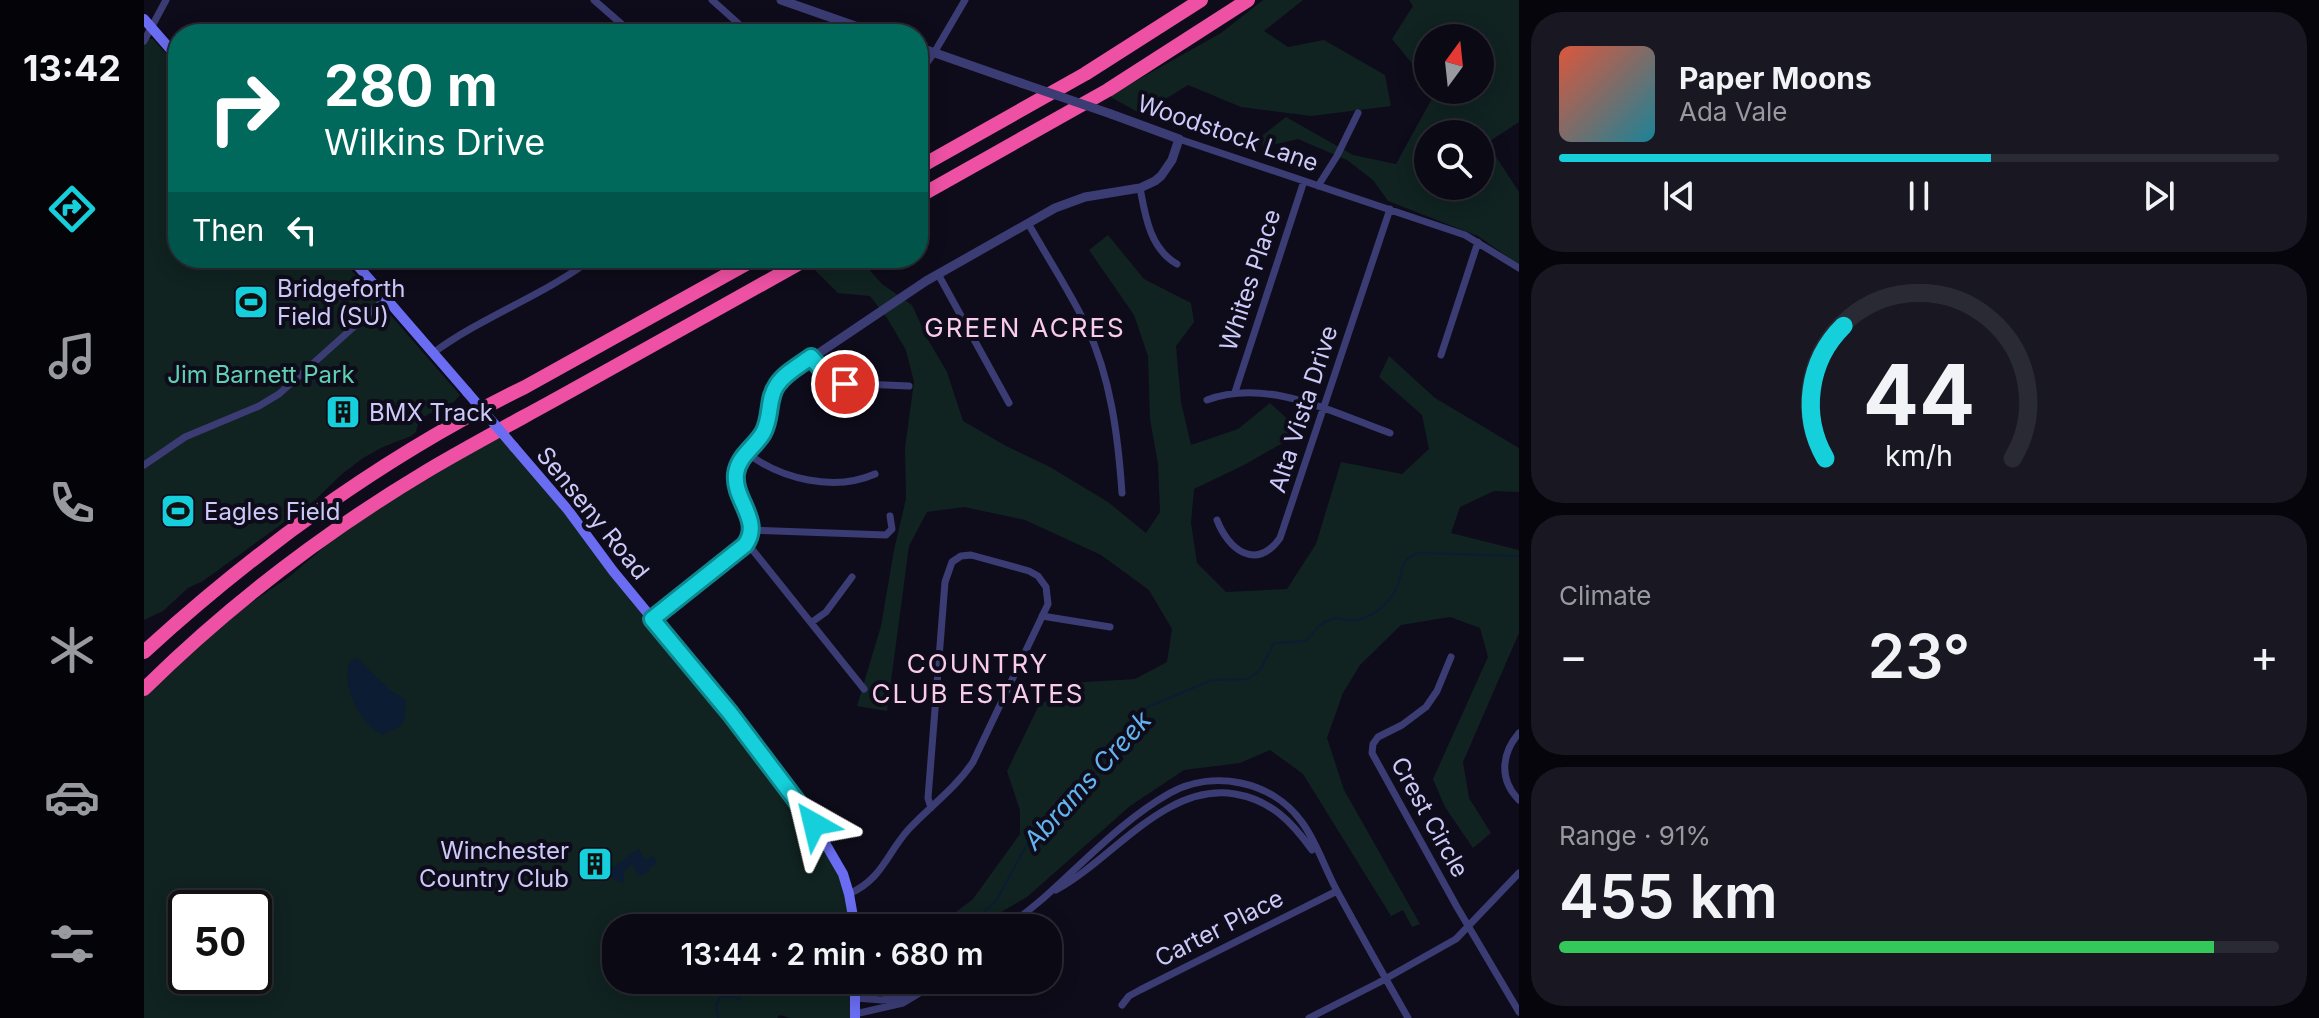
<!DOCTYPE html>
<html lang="en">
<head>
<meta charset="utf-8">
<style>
	:root { --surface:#0a0914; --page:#181722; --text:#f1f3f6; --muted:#999aa0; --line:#2a2a34; --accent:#15d0db }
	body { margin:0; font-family:Inter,sans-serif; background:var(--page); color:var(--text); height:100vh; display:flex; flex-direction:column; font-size:30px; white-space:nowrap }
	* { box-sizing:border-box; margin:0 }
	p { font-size:26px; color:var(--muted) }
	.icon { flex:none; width:44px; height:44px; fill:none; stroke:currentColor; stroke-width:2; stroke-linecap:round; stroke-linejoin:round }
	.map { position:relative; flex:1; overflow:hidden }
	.drawer { display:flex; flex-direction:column; gap:12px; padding:12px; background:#06050b; width:800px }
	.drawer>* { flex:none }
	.banner { position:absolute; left:24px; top:24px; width:760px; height:244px; border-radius:32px; box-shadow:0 4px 20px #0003,0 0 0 2px var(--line); background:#00695c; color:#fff; overflow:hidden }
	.needle { width:52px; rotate:15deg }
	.buttons { position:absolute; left:1270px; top:24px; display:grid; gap:16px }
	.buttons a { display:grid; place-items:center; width:80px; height:80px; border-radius:50%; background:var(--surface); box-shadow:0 4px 20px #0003,0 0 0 2px var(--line); font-size:40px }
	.speed { position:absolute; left:24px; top:890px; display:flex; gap:16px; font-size:40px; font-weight:700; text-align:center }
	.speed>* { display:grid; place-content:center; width:104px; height:104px; border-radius:50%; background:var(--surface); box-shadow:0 4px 20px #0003,0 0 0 2px var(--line); line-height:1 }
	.speed .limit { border:4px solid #111; border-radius:12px; background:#fff; color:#111 }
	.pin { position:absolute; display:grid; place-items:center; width:68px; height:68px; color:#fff; margin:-34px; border:4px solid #fff; border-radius:50%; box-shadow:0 2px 8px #0007 }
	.me { position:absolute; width:88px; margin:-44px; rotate:323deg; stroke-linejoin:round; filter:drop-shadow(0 0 6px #0008) }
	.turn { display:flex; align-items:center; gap:28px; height:168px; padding:0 24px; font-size:36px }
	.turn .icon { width:104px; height:104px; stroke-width:2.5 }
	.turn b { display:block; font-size:56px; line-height:68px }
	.then { display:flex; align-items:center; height:76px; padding:0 24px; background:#0003; gap:16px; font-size:30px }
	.big { font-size:60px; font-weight:600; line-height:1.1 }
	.drawer .card { flex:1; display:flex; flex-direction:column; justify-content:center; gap:12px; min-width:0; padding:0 28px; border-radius:32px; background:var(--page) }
	.drawer .dial { align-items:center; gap:0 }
	.dial svg { height:208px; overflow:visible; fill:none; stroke:var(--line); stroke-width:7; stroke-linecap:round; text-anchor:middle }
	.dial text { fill:var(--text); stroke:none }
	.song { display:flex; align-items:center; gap:24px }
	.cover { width:96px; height:96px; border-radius:12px; background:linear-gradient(135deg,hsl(10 70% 55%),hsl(190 70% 35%)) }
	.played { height:8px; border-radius:4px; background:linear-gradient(90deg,var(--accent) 60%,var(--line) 60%) }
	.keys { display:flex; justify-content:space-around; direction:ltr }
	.heat { display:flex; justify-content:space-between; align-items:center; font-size:44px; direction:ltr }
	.charge { height:12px; border-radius:6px; background:linear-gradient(90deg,#34c759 91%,var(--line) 0) }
	.trip { position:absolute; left:458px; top:914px; width:460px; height:80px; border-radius:32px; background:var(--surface); box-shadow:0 4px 20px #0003,0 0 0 2px var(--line); font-weight:600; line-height:80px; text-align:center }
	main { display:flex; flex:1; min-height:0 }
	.dock { display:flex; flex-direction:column; width:144px; justify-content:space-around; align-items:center; background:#040408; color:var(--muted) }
	.dock .icon { width:56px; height:56px }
	.dock .current { color:var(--accent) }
	.dock b { font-size:36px; color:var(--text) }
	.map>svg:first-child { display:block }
	.green { fill:#102321; fill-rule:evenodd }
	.water { fill:#0c1c33 }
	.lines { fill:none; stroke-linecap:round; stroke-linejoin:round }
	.stream { stroke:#0c1c33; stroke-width:2 }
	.minor { stroke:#3b3c74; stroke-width:7 }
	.tertiary { stroke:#3b3c74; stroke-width:9 }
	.secondary { stroke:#6a6df1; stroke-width:10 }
	.motorway { stroke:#ee51a3; stroke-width:14 }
	.tertiary-bridge { stroke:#3b3c74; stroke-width:9 }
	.secondary-bridge { stroke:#6a6df1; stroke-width:10 }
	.route-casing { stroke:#0e878e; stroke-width:20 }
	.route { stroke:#15d0db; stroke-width:14 }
	.labels { text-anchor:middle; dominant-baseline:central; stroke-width:8; stroke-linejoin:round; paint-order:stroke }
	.street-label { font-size:24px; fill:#cdcafa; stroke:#0e0c1a }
	.poi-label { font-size:24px; fill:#cdcafa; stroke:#0e0c1a; text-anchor:start }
	.park-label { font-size:24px; fill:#5fd1b0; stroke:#0e0c1a }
	.neighbourhood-label { font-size:26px; letter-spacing:2px; fill:#facceb; stroke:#0e0c1a }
	.water-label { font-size:26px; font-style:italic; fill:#62b4f0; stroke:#0e0c1a }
</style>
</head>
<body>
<main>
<nav class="dock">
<b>13:42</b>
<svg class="icon current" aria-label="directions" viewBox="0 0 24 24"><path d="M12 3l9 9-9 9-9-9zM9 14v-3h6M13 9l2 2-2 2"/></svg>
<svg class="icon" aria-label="music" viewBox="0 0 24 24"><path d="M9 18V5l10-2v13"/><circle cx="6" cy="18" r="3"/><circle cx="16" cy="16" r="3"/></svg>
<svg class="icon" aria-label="phone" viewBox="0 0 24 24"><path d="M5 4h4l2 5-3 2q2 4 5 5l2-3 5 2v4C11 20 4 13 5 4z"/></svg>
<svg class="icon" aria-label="climate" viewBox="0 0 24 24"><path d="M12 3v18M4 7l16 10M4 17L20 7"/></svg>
<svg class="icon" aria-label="car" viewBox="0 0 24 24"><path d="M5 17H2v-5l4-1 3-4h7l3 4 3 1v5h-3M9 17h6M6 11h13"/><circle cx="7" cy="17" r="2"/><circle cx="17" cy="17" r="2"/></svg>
<svg class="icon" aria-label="filters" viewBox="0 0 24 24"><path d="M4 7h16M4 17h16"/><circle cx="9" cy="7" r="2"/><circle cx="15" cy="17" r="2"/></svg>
</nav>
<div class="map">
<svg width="1375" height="1018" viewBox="0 0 1375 1018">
	<rect width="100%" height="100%" fill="#0e0c1a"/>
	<!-- green -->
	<path class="green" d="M1119 0H1159L1120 31 1144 47 1180 40 1241 75 1247 106 1167 116 1097 107 1044 85 997 114 965 96 1077 33Z
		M1265 0H1375V122L1343 143 1375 192V265L1334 236 1244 201 1229 180 1203 160 1154 139 1119 147V135L1142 117 1209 155 1252 164 1291 93 1289 90H1336V38H1284V83L1248 39 1269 6ZM1284 134H1336V186H1284Z
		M0 39H9L34 67V258H197L316 395 310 402 300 405 275 420 272 432 267 436 239 447 219 458 198 474 171 500 59 581 44 588 19 611 0 620Z
		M964 235 1000 279 1047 303 1050 322 1032 346 1037 402 1047 445 1094 429 1126 403 1158 432 1100 465 1050 489 1047 523 1053 563 1082 592 1143 589 1172 544 1197 462 1258 474 1285 449 1278 415 1235 377 1245 356 1291 398 1375 448V492L1350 491 1316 507 1307 533 1375 550V633L1319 762 1325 798 1347 833 1329 848 1301 807 1289 779 1344 657 1336 628 1306 617 1257 625 1216 665 1199 693 1183 738 1200 790 1276 924 1268 927 1259 910 1247 916 1159 774 1126 750 1096 763 1040 770 986 806 883 897 830 928H791L829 899 876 834V810L863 771 894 707 925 683 991 679 1023 662 1028 629 1005 590 957 555 881 520 820 507 783 512 765 546 743 711 713 706 737 626 750 550 762 499 761 448 770 382 762 350 743 318 726 296 694 293 670 269 688 258H715L738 284 768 305 783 338 803 372 819 421 862 446 906 467 964 502 1002 533 1016 512 1014 464 1006 419 1004 356 990 315 945 250Z
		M356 431 570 694 689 854 710 928H472V980H711L709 1018H646L636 1015 633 1018H0V689L51 641 145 577 226 508ZM42 908H110V976H42Z"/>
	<!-- water -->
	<path class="water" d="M213 658 245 689 262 700 260 721 255 727 238 735C215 723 195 683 207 659Z
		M495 849 501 860 510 856 513 864 505 868 506 871 494 876 488 864 480 871V883C471 881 465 878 461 870L469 867 483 857V855Z"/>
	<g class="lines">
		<!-- stream -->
		<path class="stream" d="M813 928 818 924 833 918 852 901 887 837 914 818 952 772 969 745 992 717 1004 707 1068 680 1104 679 1116 670 1130 643 1162 641C1169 633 1174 624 1185 620 1192 617 1196 619 1203 620 1217 622 1228 615 1238 607 1244 601 1250 595 1253 587 1260 569 1254 560 1275 553L1375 556
			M574 1018 572 1004 576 997 587 996 594 999 596 997 593 980"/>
		<!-- minor -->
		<path class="minor" d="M450 0 489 34
			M568 0 606 34
			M0 41 22 0
			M774 75 790 53 821 0
			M1035 139 1321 235 1375 268
			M1174 186 1193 156 1214 113
			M996 188C1001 215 1006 249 1033 264
			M884 223C903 257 925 290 942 325 967 378 974 436 978 493
			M794 274 865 403
			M289 353C339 316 399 296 449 258
			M1297 355 1334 242
			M667 357 683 376 695 383 765 386
			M1091 392 1160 181
			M1063 400C1122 377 1190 413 1246 433
			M603 453C637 479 690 492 731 474
			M0 465 41 437 115 406 135 394 242 298
			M1073 520C1084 549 1112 572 1136 538L1246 209
			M607 530 742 535 748 529 746 516
			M603 543 720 689
			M898 616 966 627
			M668 622 682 612 708 577
			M1307 657 1293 691 1282 707 1258 725 1234 737 1229 744 1228 753 1313 907 1375 1012
			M1375 733C1357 754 1355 780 1375 800
			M912 890C968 860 1022 782 1091 794 1127 800 1148 822 1168 850
			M705 894C738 879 742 855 764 830 785 807 811 789 829 762L904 604 902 587 894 576 885 571 827 555 817 556 808 562 801 582 784 798 787 808
			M862 928C876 917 891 906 904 894 943 859 980 819 1026 793 1069 769 1128 781 1157 821 1172 840 1181 869 1193 891 1216 933 1240 976 1264 1018
			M711 998 738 1000 768 995
			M978 1005 985 996 996 990 1193 891
			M711 1014 759 1003 797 980
			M1165 1018 1234 983 1312 939 1375 873"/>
		<!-- tertiary -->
		<path class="tertiary" d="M637 0 734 34
			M774 47 877 83
			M508 619 601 545C619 521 590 500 592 474 594 456 611 448 619 433 631 413 622 394 641 376L782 281 911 208 941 197 996 188 1011 181 1017 176 1028 160 1035 139 967 114"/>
		<!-- secondary -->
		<path class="secondary" d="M0 19 34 58
			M207 258 323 392
			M370 447 424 510 469 571 586 713 670 824 699 874 705 894 711 928
			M711 1018V980"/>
		<!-- motorway -->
		<path class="motorway" d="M774 168 941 74 1057 0
			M774 197 964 90 1104 0
			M0 652C114 548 242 455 381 387L613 258
			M0 689C85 605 181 532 283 471 332 442 382 416 432 388 510 345 587 301 665 258"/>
		<!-- tertiary-bridge -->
		<path class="tertiary-bridge" d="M877 83 967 114"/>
		<!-- secondary-bridge -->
		<path class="secondary-bridge" d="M323 392 370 447"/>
	</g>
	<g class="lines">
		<!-- route casing -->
		<g class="route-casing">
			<path id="route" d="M670 824 586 713 508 619 601 545C619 521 589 500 592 474 594 456 611 447 619 433 628 417 623 399 633 385 641 373 656 365 667 357L683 376 701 384"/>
		</g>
		<!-- route -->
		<use href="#route" class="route"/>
	</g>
	<!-- icons -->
	<defs>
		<g id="stadium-square" transform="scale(1.8)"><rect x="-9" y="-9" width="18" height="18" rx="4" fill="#15d0db" stroke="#0e0c1a"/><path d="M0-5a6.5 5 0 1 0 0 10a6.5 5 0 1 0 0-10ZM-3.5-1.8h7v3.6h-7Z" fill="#111"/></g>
		<g id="building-square" transform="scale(1.8)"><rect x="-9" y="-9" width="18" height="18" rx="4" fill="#15d0db" stroke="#0e0c1a"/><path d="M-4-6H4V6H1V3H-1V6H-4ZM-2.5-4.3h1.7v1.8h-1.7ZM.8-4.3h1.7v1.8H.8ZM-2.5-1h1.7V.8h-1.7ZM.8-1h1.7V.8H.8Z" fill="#111"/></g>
	</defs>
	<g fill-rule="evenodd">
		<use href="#stadium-square" x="107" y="302"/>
		<use href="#building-square" x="199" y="412"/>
		<use href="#stadium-square" x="34" y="511"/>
		<use href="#building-square" x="451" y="864"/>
	</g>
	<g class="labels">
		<!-- street labels -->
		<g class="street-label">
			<text transform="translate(1084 133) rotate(19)">Woodstock Lane</text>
			<text transform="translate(1106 280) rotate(-72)">Whites Place</text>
			<text transform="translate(1159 409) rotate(-72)">Alta Vista Drive</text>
			<text transform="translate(449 513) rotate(51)">Senseny Road</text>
			<text transform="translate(1286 817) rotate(61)">Crest Circle</text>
			<text transform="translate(1075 928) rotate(-27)">Carter Place</text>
		</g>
		<!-- poi labels -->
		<g class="poi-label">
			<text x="133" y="288">Bridgeforth<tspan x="133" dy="28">Field (SU)</tspan></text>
			<text x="225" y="412">BMX Track</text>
			<text x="60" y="511">Eagles Field</text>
			<text x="425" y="850" text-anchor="end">Winchester<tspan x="425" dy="28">Country Club</tspan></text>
		</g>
		<!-- park labels -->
		<g class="park-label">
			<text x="117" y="374">Jim Barnett Park</text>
		</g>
		<!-- neighbourhood labels -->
		<g class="neighbourhood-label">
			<text x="881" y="327">GREEN ACRES</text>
			<text x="834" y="663">COUNTRY<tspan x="834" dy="30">CLUB ESTATES</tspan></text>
		</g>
		<!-- water labels -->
		<g class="water-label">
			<text transform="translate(943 780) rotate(-48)">Abrams Creek</text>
		</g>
	</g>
</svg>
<div class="buttons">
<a><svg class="needle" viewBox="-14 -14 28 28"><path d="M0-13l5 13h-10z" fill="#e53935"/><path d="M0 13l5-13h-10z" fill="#999aa0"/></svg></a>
<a><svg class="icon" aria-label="search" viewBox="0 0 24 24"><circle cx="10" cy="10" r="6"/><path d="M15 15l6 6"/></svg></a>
</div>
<div class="speed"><div class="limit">50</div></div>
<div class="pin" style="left:701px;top:384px;background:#d93025"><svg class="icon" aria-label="arrive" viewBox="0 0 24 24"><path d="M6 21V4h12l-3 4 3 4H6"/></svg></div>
<svg class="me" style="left:670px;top:824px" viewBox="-20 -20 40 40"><path d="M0-17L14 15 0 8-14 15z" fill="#15d0db" stroke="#fff" stroke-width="4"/></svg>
<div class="trip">13:44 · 2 min · 680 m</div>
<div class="banner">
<div class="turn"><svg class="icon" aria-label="right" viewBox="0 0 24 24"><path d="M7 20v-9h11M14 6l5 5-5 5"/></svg><div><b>280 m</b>Wilkins Drive</div></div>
<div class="then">Then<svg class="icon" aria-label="left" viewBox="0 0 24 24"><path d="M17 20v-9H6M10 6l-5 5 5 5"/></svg></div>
</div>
</div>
<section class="drawer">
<div class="card">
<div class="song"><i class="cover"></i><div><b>Paper Moons</b><p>Ada Vale</p></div></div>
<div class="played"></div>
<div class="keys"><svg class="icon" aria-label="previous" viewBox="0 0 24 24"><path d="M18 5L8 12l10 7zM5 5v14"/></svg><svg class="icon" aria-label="pause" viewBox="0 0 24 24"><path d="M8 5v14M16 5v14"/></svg><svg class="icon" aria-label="next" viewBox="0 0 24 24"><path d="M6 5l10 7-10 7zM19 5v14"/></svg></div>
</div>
<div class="card dial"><svg viewBox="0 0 100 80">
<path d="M14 69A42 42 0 1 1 86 69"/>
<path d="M14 69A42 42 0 0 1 21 18" stroke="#15d0db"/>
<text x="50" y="56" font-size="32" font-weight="700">44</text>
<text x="50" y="72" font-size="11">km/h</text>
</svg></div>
<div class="card"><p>Climate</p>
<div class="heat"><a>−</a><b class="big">23°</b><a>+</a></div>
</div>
<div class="card"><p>Range · 91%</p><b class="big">455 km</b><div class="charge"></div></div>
</section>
</main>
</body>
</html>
